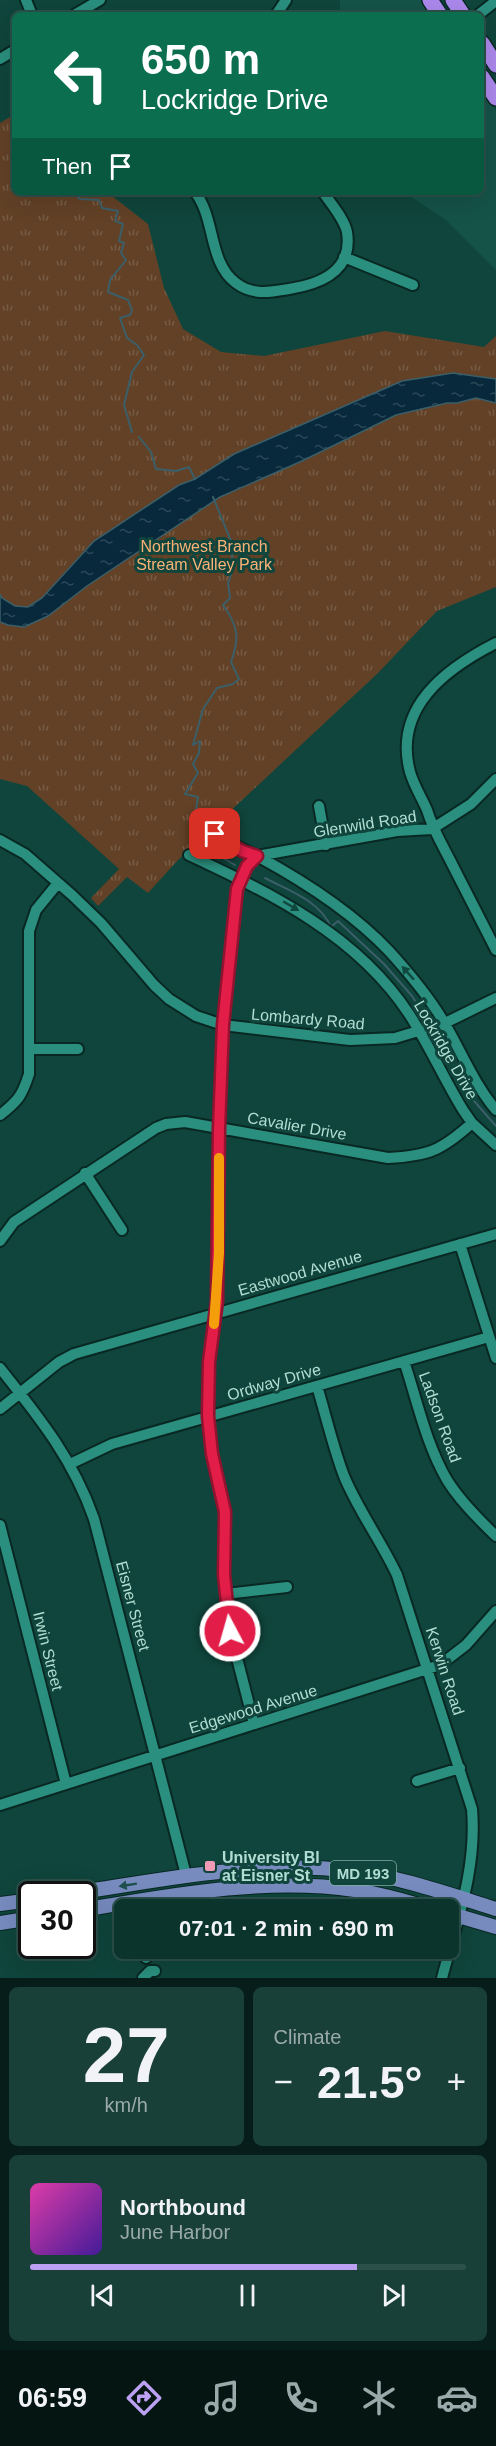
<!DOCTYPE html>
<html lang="en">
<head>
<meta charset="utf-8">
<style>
	:root { --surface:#0b342d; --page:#193f39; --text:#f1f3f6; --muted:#9aaaaa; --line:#2b4f49; --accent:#bca0f2 }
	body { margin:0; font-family:Arial,sans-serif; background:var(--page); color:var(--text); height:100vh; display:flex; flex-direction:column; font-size:22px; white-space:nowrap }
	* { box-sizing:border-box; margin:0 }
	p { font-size:20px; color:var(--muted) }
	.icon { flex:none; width:33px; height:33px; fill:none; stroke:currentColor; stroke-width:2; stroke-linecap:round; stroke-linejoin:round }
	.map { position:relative; height:1978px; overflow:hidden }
	.side { display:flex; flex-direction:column; gap:9px; padding:9px; background:#061d19; flex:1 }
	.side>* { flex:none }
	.guide { position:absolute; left:12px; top:12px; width:472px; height:183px; border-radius:9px; box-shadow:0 6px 24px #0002,0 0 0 2px var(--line); background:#0b6e4f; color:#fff; overflow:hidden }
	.speed { position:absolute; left:18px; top:1881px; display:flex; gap:12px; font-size:30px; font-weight:700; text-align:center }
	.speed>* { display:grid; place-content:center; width:78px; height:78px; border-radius:50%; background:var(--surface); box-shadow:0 6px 24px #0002,0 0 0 2px var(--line); line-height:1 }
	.speed .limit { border:3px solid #111; border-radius:9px; background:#fff; color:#111 }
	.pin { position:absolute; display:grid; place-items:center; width:51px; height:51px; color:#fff; margin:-26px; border-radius:12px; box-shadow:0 3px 9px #0006 }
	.me { position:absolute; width:66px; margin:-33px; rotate:354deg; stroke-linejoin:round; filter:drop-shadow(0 0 4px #0008) }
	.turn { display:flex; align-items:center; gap:21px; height:126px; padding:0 30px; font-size:27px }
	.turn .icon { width:78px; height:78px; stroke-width:2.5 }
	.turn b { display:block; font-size:42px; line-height:51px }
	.then { display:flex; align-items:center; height:57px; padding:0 30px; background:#0003; gap:12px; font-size:22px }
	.big { font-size:45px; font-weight:600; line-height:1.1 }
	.side .tile { flex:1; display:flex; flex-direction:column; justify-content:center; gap:9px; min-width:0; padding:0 21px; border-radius:9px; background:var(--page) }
	.side .dial { align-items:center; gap:0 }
	.dial b { font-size:78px; line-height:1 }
	.song { display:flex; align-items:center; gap:18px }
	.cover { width:72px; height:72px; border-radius:9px; background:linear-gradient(135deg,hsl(320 70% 55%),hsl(260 70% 35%)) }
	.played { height:6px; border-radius:3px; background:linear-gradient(90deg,var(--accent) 75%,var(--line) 75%) }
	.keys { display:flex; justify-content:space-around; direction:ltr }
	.heat { display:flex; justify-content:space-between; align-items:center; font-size:33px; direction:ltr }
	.side .tiles { flex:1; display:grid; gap:9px; grid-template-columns:1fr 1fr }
	.tile:last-child { grid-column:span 2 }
	.trip { position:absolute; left:114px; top:1899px; width:345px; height:60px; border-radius:9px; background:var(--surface); box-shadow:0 6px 24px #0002,0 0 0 2px var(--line); font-weight:600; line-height:60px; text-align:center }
	.tabs { display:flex; height:96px; justify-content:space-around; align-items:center; background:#041512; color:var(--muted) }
	.tabs .icon { width:42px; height:42px }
	.tabs .on { color:var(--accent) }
	.tabs b { font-size:27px; color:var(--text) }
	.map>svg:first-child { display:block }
	.built { fill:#155248 }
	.park { fill:url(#park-tufts) }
	.water { fill:url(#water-ripples); stroke:#3b5f69; stroke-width:1.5 }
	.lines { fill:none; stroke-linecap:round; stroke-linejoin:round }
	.stream { stroke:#3b5f69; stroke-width:2 }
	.minor-casing { stroke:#092823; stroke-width:14 }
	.major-casing { stroke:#092823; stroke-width:16 }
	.highway-casing { stroke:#092823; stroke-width:18 }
	.minor { stroke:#2a8f7e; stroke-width:10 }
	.major { stroke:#778bbf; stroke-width:14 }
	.highway { stroke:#ab88eb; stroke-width:15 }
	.oneway { fill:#10493f }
	.oneway2 { fill:#1f5050 }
	.route-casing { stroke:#92132f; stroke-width:15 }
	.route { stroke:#e11d48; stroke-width:10 }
	.slow { stroke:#f59e0b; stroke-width:10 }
	.poi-dot { fill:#f09ab6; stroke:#0f453c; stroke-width:2 }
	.labels { text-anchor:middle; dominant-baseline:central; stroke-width:6; stroke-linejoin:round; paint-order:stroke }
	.shield { fill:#0f453c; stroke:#80afa5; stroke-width:1.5 }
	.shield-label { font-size:15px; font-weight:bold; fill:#b1ddd2 }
	.park-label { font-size:16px; fill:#fcb276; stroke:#0f453c }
	.street-label { font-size:16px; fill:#b1ddd2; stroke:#0f453c }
	.poi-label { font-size:16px; font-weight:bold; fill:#b1ddd2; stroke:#0f453c; text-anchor:start }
</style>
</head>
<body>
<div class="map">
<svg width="496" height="1978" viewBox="0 0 496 1978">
	<defs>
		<pattern id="park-tufts" width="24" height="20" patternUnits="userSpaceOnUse" patternTransform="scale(1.5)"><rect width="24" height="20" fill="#624126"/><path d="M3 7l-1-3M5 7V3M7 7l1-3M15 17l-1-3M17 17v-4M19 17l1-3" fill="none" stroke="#765c45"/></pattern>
		<pattern id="water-ripples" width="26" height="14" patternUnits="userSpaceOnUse" patternTransform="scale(1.5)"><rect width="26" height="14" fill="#08293c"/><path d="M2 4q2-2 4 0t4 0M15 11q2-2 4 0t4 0" fill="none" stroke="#2a4857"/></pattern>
	</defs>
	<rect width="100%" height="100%" fill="#0f453c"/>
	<!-- built -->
	<path class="built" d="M340 0H421L432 15H340Z
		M482 89 496 111V270L446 220 404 192H482Z"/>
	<!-- park -->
	<path class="park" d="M15 114V192H107L148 224 164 288 183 329 221 352 264 356 385 331 484 347 496 336V587L437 611 378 673 178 860 148 893 127 877 98 906 91 898 119 869 27 786 0 779V123Z"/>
	<!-- water -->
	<path class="water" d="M453 373 496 379V403L476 398 457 403H447L396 415 302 461 220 497 87 586 48 616 24 627 8 625 0 622V594L2 598 15 606 28 607 42 598 94 541 179 485 195 479 234 454 402 381Z"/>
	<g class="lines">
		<!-- stream -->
		<path class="stream" d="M73 192 80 199 99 200 102 208 118 211 115 221 123 224 119 241 124 243 121 253 126 260 110 280 108 292 128 300 132 310 130 315 120 318 127 338 137 345 144 355 132 372 124 405 132 432
			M139 437 151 452 156 469 176 471 189 467 195 479
			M213 497 231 541 233 569 228 583 230 598 223 605C238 626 240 637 231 662L239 679 233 684 217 688 203 709 193 745 200 741 199 753 193 764 198 773 185 794 198 797 194 823 209 850 235 865
			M265 878C289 891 319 900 331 927L338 921 384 964 412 996 427 1019
			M439 1039 454 1065 455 1074 463 1078 460 1085 496 1126"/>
		<!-- minor casing -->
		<g class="minor-casing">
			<path id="minor" d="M26 0 32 15
				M74 15 100 0
				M276 15 286 0
				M478 15 496 1
				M0 59 15 50
				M195 192C216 219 208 262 236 283 253 296 271 292 289 289 321 284 353 271 347 232 344 218 331 204 323 192
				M344 257 413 285
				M496 643C445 669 393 708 410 772 414 786 422 798 427 810 433 830 443 846 452 864 467 893 481 921 496 950
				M319 806 326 845
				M215 834C229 844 244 849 259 857 305 882 353 913 389 951 409 973 430 998 445 1024 462 1053 474 1084 496 1110
				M0 840 25 854 72 895 101 923 154 985 169 999 196 1016 223 1025 350 1040 395 1038 445 1023 496 998
				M189 855C272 894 357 935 409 1014 429 1045 444 1079 463 1110L472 1123 496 1145
				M257 856 397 831 432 829 471 804 496 779
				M29 1049H78
				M0 1115C18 1101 22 1096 29 1074V931L36 910 58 883
				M85 1173 122 1230
				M0 1241 14 1222 156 1128 166 1124 185 1122 388 1158C429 1156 442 1150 472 1123
				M460 1244 496 1358
				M404 1361C417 1400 426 1444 447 1480 460 1501 478 1519 496 1536
				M0 1368C39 1417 73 1459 94 1519L186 1875
				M317 1386C326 1416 333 1447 344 1476 358 1510 381 1541 397 1575L472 1809C477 1869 457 1921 442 1978
				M0 1409 59 1362 74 1354 496 1234
				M70 1464 112 1444 489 1337
				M0 1525 66 1784
				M226 1594 287 1587
				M254 1724 230 1631 224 1575 225 1512 212 1454 208 1416 209 1362 217 1301 219 1128 223 1025 237 889 247 866 257 856
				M417 1781 460 1768
				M0 1805 440 1665 466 1645 496 1611
				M148 1900V1910
				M146 1958V1948
				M143 1978 150 1971H155"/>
		</g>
		<!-- major casing -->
		<g class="major-casing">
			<path id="major" d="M66 1894C161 1881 255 1859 351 1871 401 1877 448 1894 496 1909
				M0 1904 32 1900
				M82 1910C171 1895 265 1877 355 1890 382 1894 409 1902 435 1910
				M448 1913 496 1927
				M0 1923 32 1918"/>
		</g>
		<!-- highway casing -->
		<g class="highway-casing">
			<path id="highway" d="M430 0 440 15
				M453 0 463 15
				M482 43 496 65
				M482 77 496 98"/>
		</g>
		<!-- minor -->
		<use href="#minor" class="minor"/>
		<!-- major -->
		<use href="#major" class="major"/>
		<!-- highway -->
		<use href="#highway" class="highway"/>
	</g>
	<!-- one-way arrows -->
	<defs><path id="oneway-solid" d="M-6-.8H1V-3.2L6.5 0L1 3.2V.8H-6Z" transform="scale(1.5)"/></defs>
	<g class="oneway">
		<use href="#oneway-solid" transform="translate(291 906) rotate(30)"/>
		<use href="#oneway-solid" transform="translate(408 973) rotate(-131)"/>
	</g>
	<use class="oneway2" href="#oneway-solid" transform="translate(128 1885) rotate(171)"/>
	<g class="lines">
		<!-- route casing -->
		<g class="route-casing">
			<path id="route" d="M215 834 242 851 257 856 247 866 237 889 223 1025 219 1128 217 1301 209 1362 208 1416 212 1454 225 1512 224 1575 230 1631"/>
		</g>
		<!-- route -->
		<use href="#route" class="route"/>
		<!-- slow -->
		<path class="slow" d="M214 1324 219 1253V1158"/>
	</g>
	<!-- markers -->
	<rect class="poi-dot" x="204" y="1860" width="12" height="12" rx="3"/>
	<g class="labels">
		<!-- shield labels -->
		<rect class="shield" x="330" y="1861" width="66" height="24" rx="4.5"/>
		<g class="shield-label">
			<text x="363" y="1873">MD 193</text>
		</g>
		<!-- park labels -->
		<g class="park-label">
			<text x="204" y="546">Northwest Branch<tspan x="204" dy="18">Stream Valley Park</tspan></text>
		</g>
		<!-- street labels -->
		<g class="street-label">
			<text transform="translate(365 824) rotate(-9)">Glenwild Road</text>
			<text transform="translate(308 1019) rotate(5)">Lombardy Road</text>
			<text transform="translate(446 1050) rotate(60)">Lockridge Drive</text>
			<text transform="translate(297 1126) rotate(10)">Cavalier Drive</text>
			<text transform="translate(300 1273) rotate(-16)">Eastwood Avenue</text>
			<text transform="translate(274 1382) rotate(-16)">Ordway Drive</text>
			<text transform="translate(440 1417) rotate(70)">Ladson Road</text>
			<text transform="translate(133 1606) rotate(75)">Eisner Street</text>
			<text transform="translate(48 1651) rotate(76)">Irwin Street</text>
			<text transform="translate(445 1671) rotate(72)">Kerwin Road</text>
			<text transform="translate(253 1709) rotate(-17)">Edgewood Avenue</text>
		</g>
		<!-- poi labels -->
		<g class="poi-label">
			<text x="222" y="1857">University Bl<tspan x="222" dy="18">at Eisner St</tspan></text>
		</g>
	</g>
</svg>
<div class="speed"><div class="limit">30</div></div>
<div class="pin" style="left:215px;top:834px;background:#d93025"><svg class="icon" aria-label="arrive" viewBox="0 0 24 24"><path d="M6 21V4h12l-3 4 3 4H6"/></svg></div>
<svg class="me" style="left:230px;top:1631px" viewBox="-20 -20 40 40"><circle r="17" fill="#e11d48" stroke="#fff" stroke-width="3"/><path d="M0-11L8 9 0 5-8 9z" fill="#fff"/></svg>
<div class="trip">07:01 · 2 min · 690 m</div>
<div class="guide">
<div class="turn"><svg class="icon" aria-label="left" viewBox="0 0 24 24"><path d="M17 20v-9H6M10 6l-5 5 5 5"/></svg><div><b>650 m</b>Lockridge Drive</div></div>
<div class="then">Then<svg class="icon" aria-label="arrive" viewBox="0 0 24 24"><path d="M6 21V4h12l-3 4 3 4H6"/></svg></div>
</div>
</div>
<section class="side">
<div class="tiles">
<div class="tile dial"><b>27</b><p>km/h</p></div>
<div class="tile"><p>Climate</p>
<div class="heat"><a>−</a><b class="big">21.5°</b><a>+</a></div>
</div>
<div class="tile">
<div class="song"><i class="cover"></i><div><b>Northbound</b><p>June Harbor</p></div></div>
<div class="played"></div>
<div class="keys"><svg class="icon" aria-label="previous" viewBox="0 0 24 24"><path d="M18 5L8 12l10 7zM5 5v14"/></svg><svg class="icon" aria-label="pause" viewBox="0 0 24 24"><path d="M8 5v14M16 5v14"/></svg><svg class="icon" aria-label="next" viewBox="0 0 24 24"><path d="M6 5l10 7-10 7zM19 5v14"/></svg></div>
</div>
</div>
</section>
<nav class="tabs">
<b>06:59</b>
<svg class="icon on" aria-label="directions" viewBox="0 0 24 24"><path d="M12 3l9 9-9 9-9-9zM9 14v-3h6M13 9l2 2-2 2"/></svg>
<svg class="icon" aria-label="music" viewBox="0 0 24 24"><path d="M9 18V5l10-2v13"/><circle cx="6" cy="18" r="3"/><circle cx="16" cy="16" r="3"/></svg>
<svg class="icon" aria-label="phone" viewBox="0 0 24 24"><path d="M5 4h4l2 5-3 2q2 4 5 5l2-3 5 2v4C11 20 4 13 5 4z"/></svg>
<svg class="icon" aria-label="climate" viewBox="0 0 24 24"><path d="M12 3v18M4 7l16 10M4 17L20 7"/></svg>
<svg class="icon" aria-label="car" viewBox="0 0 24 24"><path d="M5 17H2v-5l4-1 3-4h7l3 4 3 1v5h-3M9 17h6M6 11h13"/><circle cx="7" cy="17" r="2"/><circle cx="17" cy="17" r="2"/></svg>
</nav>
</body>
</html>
